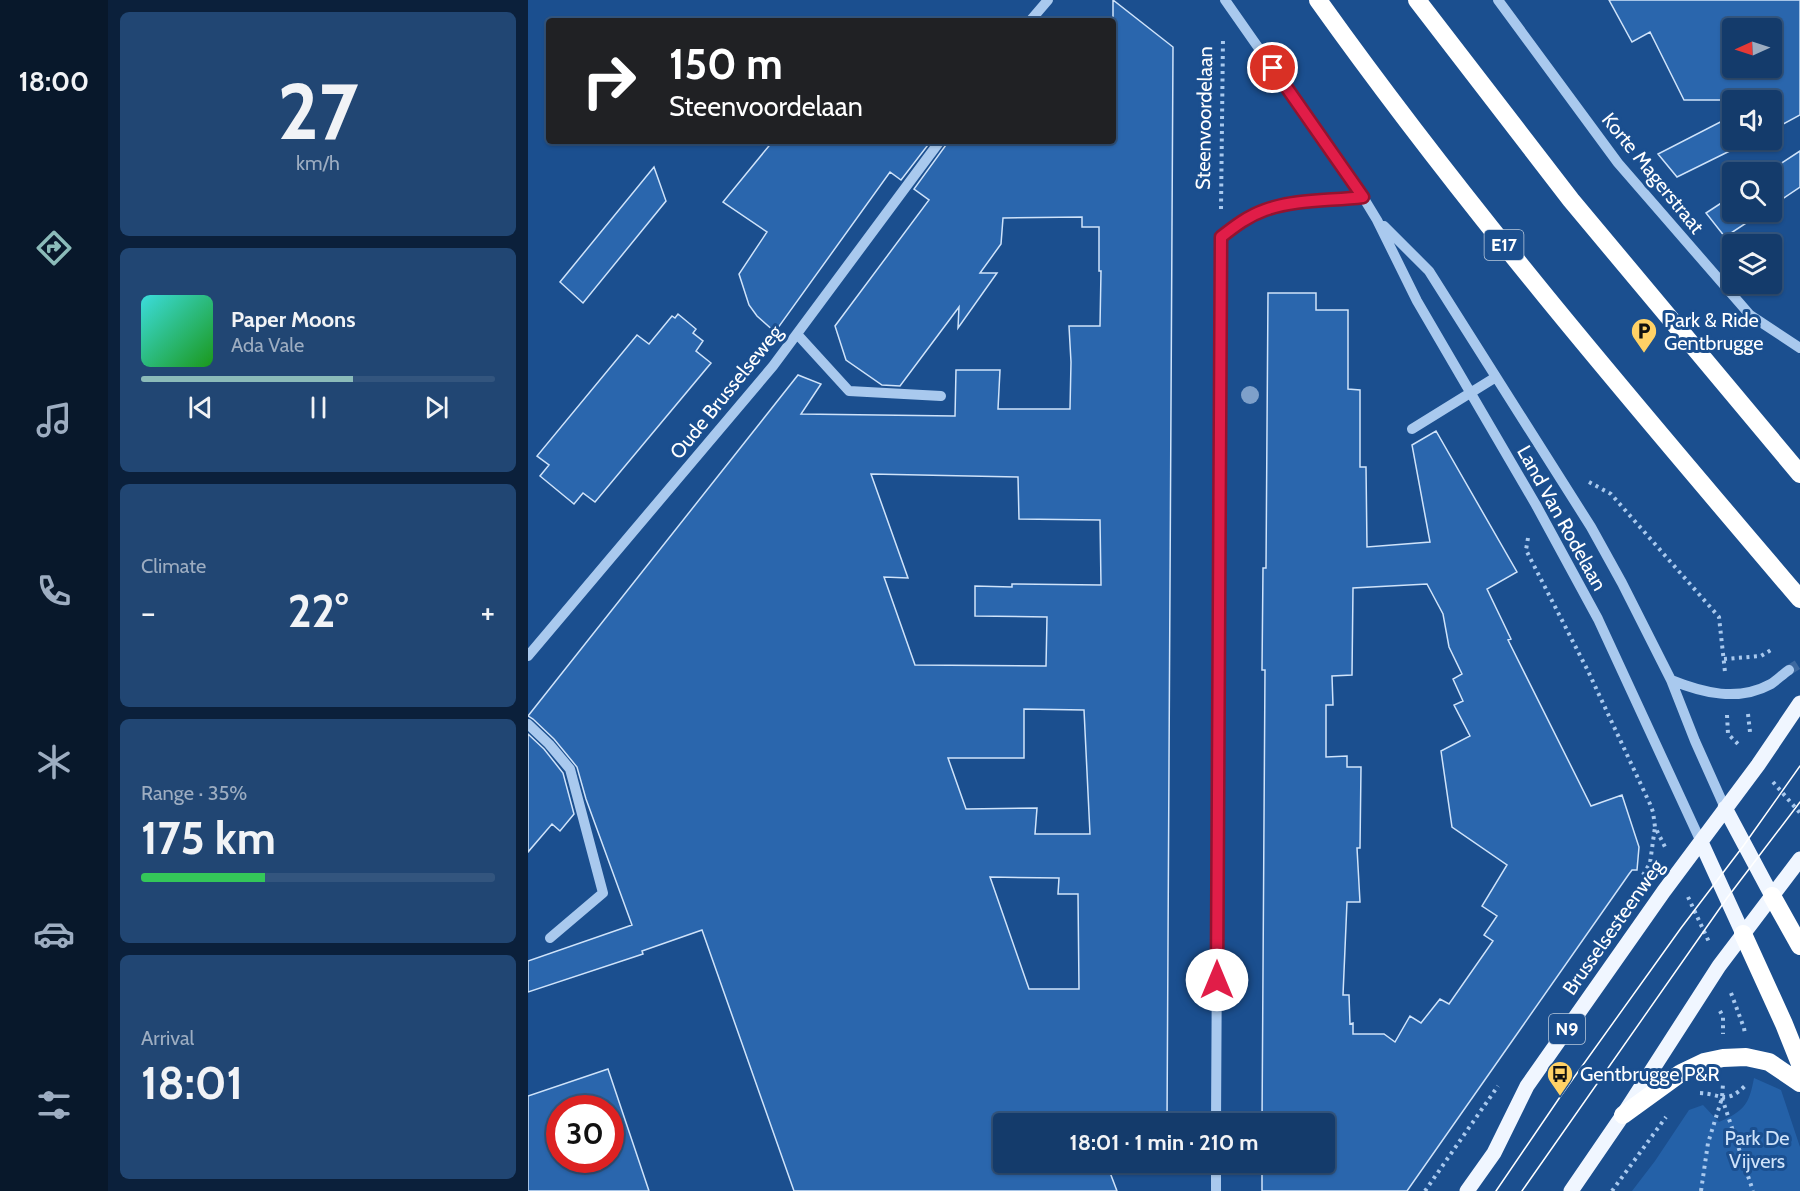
<!DOCTYPE html>
<html lang="en">
<head>
<meta charset="utf-8">
<style>
	:root { --surface:#143b6b; --page:#214673; --text:#f1f3f6; --muted:#9dadc1; --line:#33557e; --accent:#8bbbb9 }
	body { margin:0; font-family:Cabin,sans-serif; background:var(--page); color:var(--text); height:100vh; display:flex; flex-direction:column; font-size:22px; white-space:nowrap }
	* { box-sizing:border-box; margin:0 }
	p { font-size:20px; color:var(--muted) }
	.icon { flex:none; width:33px; height:33px; fill:none; stroke:currentColor; stroke-width:2; stroke-linecap:round; stroke-linejoin:round }
	.map { position:relative; flex:1; overflow:hidden }
	.details { display:flex; flex-direction:column; gap:12px; padding:12px; background:#0b203b; width:420px }
	.details>* { flex:none }
	.hud { position:absolute; left:18px; top:18px; width:570px; height:126px; border-radius:6px; box-shadow:0 2px 4px #0004,0 0 0 2px var(--line); background:#202124; color:#fff; overflow:hidden }
	.needle { width:39px; rotate:267deg }
	.tools { position:absolute; left:1194px; top:18px; display:grid; gap:12px }
	.tools a { display:grid; place-items:center; width:60px; height:60px; border-radius:6px; background:var(--surface); box-shadow:0 2px 4px #0004,0 0 0 2px var(--line); font-size:30px }
	.speed { position:absolute; left:18px; top:1095px; display:flex; gap:12px; font-size:30px; font-weight:700; text-align:center }
	.speed>* { display:grid; place-content:center; width:78px; height:78px; border-radius:50%; background:var(--surface); box-shadow:0 2px 4px #0004,0 0 0 2px var(--line); line-height:1 }
	.speed .limit { border:9px solid #d22; background:#fff; color:#111 }
	.pin { position:absolute; display:grid; place-items:center; width:51px; height:51px; color:#fff; margin:-26px; border:3px solid #fff; border-radius:50%; box-shadow:0 2px 6px #0007 }
	.me { position:absolute; width:66px; margin:-33px; rotate:0deg; stroke-linejoin:round; filter:drop-shadow(0 0 4px #0008) }
	.turn { display:flex; align-items:center; gap:21px; height:126px; padding:0 24px; font-size:27px }
	.turn .icon { width:78px; height:78px; stroke-width:2.5 }
	.turn b { display:block; font-size:42px; line-height:51px }
	.big { font-size:45px; font-weight:800; line-height:1.1 }
	.details .widget { flex:1; display:flex; flex-direction:column; justify-content:center; gap:9px; min-width:0; padding:0 21px; border-radius:9px; background:var(--page) }
	.details .dial { align-items:center; gap:0 }
	.dial b { font-size:78px; line-height:1 }
	.song { display:flex; align-items:center; gap:18px }
	.cover { width:72px; height:72px; border-radius:9px; background:linear-gradient(135deg,hsl(180 70% 55%),hsl(120 70% 35%)) }
	.played { height:6px; border-radius:3px; background:linear-gradient(90deg,var(--accent) 60%,var(--line) 60%) }
	.keys { display:flex; justify-content:space-around; direction:ltr }
	.heat { display:flex; justify-content:space-between; align-items:center; font-size:33px; direction:ltr }
	.charge { height:9px; border-radius:4px; background:linear-gradient(90deg,#34c759 35%,var(--line) 0) }
	.trip { position:absolute; left:465px; top:1113px; width:342px; height:60px; border-radius:6px; background:var(--surface); box-shadow:0 2px 4px #0004,0 0 0 2px var(--line); font-weight:800; line-height:60px; text-align:center }
	main { display:flex; flex:1; min-height:0 }
	.tab-bar { display:flex; flex-direction:column; width:108px; justify-content:space-around; align-items:center; background:#08182b; color:var(--muted) }
	.tab-bar .icon { width:42px; height:42px }
	.tab-bar .active { color:var(--accent) }
	.tab-bar b { font-size:27px; color:var(--text) }
	.map>svg:first-child { display:block }
	.green { fill:#2461a8 }
	.building { fill:#2a66ad; stroke:#cfe3fa; stroke-width:1.5; fill-rule:evenodd }
	.lines { fill:none; stroke-linecap:round; stroke-linejoin:round }
	.minor-tunnel { stroke:#3d69a0; stroke-width:10; stroke-dasharray:10 5; stroke-linecap:butt }
	.path { stroke:#a9c9ee; stroke-width:4; stroke-dasharray:3 4.5; stroke-linecap:butt }
	.minor { stroke:#a9c9ee; stroke-width:10 }
	.major { stroke:#f0f6ff; stroke-width:15 }
	.highway { stroke:#fff; stroke-width:18 }
	.tram { stroke:#fff; stroke-width:1.5 }
	.tree { fill:#7ea0ca }
	.route-casing { stroke:#92132f; stroke-width:15 }
	.route { stroke:#e11d48; stroke-width:10 }
	.labels { text-anchor:middle; dominant-baseline:central; stroke-width:6; stroke-linejoin:round; paint-order:stroke }
	.shield { fill:#1b4f8f; stroke:#bbcadd; stroke-width:1.5 }
	.shield-label { font-size:18px; font-weight:bold; fill:#fff }
	.street-label { font-size:20px; fill:#fff; stroke:#1b4f8f }
	.poi-label { font-size:20px; fill:#fff; stroke:#1b4f8f; text-anchor:start }
	.park-label { font-size:20px; fill:#cfe3fa; stroke:#1b4f8f }
</style>
</head>
<body>
<main>
<nav class="tab-bar">
<b>18:00</b>
<svg class="icon active" aria-label="directions" viewBox="0 0 24 24"><path d="M12 3l9 9-9 9-9-9zM9 14v-3h6M13 9l2 2-2 2"/></svg>
<svg class="icon" aria-label="music" viewBox="0 0 24 24"><path d="M9 18V5l10-2v13"/><circle cx="6" cy="18" r="3"/><circle cx="16" cy="16" r="3"/></svg>
<svg class="icon" aria-label="phone" viewBox="0 0 24 24"><path d="M5 4h4l2 5-3 2q2 4 5 5l2-3 5 2v4C11 20 4 13 5 4z"/></svg>
<svg class="icon" aria-label="climate" viewBox="0 0 24 24"><path d="M12 3v18M4 7l16 10M4 17L20 7"/></svg>
<svg class="icon" aria-label="car" viewBox="0 0 24 24"><path d="M5 17H2v-5l4-1 3-4h7l3 4 3 1v5h-3M9 17h6M6 11h13"/><circle cx="7" cy="17" r="2"/><circle cx="17" cy="17" r="2"/></svg>
<svg class="icon" aria-label="filters" viewBox="0 0 24 24"><path d="M4 7h16M4 17h16"/><circle cx="9" cy="7" r="2"/><circle cx="15" cy="17" r="2"/></svg>
</nav>
<section class="details">
<div class="widget dial"><b>27</b><p>km/h</p></div>
<div class="widget">
<div class="song"><i class="cover"></i><div><b>Paper Moons</b><p>Ada Vale</p></div></div>
<div class="played"></div>
<div class="keys"><svg class="icon" aria-label="previous" viewBox="0 0 24 24"><path d="M18 5L8 12l10 7zM5 5v14"/></svg><svg class="icon" aria-label="pause" viewBox="0 0 24 24"><path d="M8 5v14M16 5v14"/></svg><svg class="icon" aria-label="next" viewBox="0 0 24 24"><path d="M6 5l10 7-10 7zM19 5v14"/></svg></div>
</div>
<div class="widget"><p>Climate</p>
<div class="heat"><a>−</a><b class="big">22°</b><a>+</a></div>
</div>
<div class="widget"><p>Range · 35%</p><b class="big">175 km</b><div class="charge"></div></div>
<div class="widget"><p>Arrival</p><b class="big">18:01</b></div>
</section>
<div class="map">
<svg width="1272" height="1191" viewBox="0 0 1272 1191">
	<rect width="100%" height="100%" fill="#1b4f8f"/>
	<!-- green -->
	<path class="green" d="M1226 1078 1253 1090 1272 1147V1191H1104L1127 1161 1161 1110 1175 1105 1191 1122C1216 1111 1221 1105 1226 1078Z"/>
	<!-- building -->
	<path class="building" d="M585 0 645 47 639 1124H476V1162H578L589 1191H266L174 930 114 951 115 954 0 992V961L104 925 58 799 49 767 26 739 5 719 0 716 270 375 293 384 273 414 427 416 428 370H472L470 409H542L543 362 541 326H572L573 271H571V227H554V217L475 218 473 244 452 273H469L430 328 431 307 372 386 354 385 318 360 307 326 401 200 386 189 418 145 419 141H585ZM343 474 490 477 491 519 572 520 573 585 484 584V587L447 586V616L519 617 518 666 387 665 356 577 380 578ZM496 709 556 710 562 834H507L509 808 438 809 420 758H496ZM462 877 531 878 530 894H550L551 989H501Z
		M1081 0H1272V115L1244 130V100H1156L1122 32 1104 42ZM1204 28H1244V68H1204Z
		M1204 116V140H1224L1149 177 1130 154Z
		M245 141H403L373 180 362 172 247 332 229 316 221 305 211 274 239 232 195 202Z
		M1272 151V187L1244 206V172H1240Z
		M126 167 138 201 55 303 32 282Z
		M1204 196V212H1235L1197 237 1178 213Z
		M740 293H788V310H820V389L832 390V467H838L839 547 902 542 884 445 908 431 989 572 959 589 983 639 980 640 1063 806 1094 795 1111 847 1109 870H1104L1101 874 879 1191H734V1162H796V1124H734L737 670H734L735 568H738ZM899 584 915 614 921 647 934 674 925 679 935 701 926 705 942 736 913 751 924 827 979 865 954 906 969 916 956 935 965 941 921 1004 912 999 893 1023 882 1016 867 1042 856 1034H825V1023L822 1024 821 995H815L819 902H832L829 848H832L833 767H819V756L798 757V705H805L804 676 824 675 825 588Z
		M150 314 168 329 165 333 175 341 168 351 183 363 67 502 55 493 46 504 12 476 21 465 9 456 109 335 121 344 144 316 147 318Z
		M0 734 16 749 35 773 46 814 32 831 24 824 0 852Z
		M80 1069 121 1191H0V1096ZM32 1108H82V1160H32Z"/>
	<g class="lines">
		<!-- minor-tunnel -->
		<path class="minor-tunnel" d="M1261 670 1272 663"/>
		<!-- path -->
		<path class="path" d="M693 209 695 37
			M1061 482 1083 494 1191 617 1197 672
			M1000 538 998 550 1060 671 1122 804 1125 812 1127 827 1138 849
			M1196 659 1233 656 1243 650
			M1220 714 1222 732
			M1199 715 1200 734 1213 747
			M1245 782 1272 813
			M1115 875 1122 863 1127 827
			M1160 897 1181 942
			M1203 993 1216 1028 1217 1034
			M1192 1011 1195 1017V1034
			M1172 1093C1194 1094 1197 1105 1217 1086V1083
			M1194 1098 1225 1191
			M897 1191 970 1086
			M1084 1191 1138 1117
			M1173 1191 1180 1143 1194 1098 1195 1084"/>
		<!-- minor -->
		<path class="minor" d="M697 0 835 197 849 220 889 301 1008 505 1070 619 1173 842
			M970 0 1090 163 1222 315 1272 348
			M502 21 520 0
			M856 226 901 271 1063 527 1094 583 1143 680 1167 741 1197 808
			M269 334 321 391 413 396
			M884 429 968 377
			M0 656 245 366 412 141
			M1143 680C1175 693 1210 702 1243 684 1249 680 1255 674 1261 670
			M0 724 21 744 42 769 75 893 22 938
			M688 1124 693 237C707 226 720 216 737 210 768 199 803 201 835 197
			M688 1191V1162"/>
		<!-- major -->
		<path class="major" d="M1197 808 1244 896
			M1173 842 1215 934
			M939 1191 966 1153 999 1086 1136 891 1230 765 1272 703
			M1043 1191 1095 1115 1191 966 1272 859"/>
		<!-- highway -->
		<path class="highway" d="M790 0C939 209 1106 404 1272 599
			M889 0 1043 200 1272 474
			M1244 896 1272 946
			M1215 934 1256 1024 1272 1064
			M1095 1115 1153 1073 1176 1062 1195 1058 1218 1057 1241 1062 1272 1083"/>
		<!-- tram -->
		<path class="tram" d="M968 1191 1032 1097 1153 928 1216 845 1272 766
			M994 1191 1199 898 1272 802"/>
	</g>
	<!-- trees -->
	<circle class="tree" cx="722" cy="395" r="9"/>
	<g class="lines">
		<!-- route casing -->
		<g class="route-casing">
			<path id="route" d="M689 980 693 237C707 226 720 216 737 210 767 199 803 201 835 197L745 68"/>
		</g>
		<!-- route -->
		<use href="#route" class="route"/>
	</g>
	<!-- icons -->
	<defs>
		<g id="parking-pin" transform="scale(1.35)"><path d="M0 17L-7.5 6A9.5 9.5 0 1 1 7.5 6Z" fill="#ffd166" stroke="#1b4f8f"/><path d="M-3.5-5.5H1a3.5 3.5 0 0 1 0 7H-1V5.5H-3.5ZM-1-3.4V-.6H.8a1.4 1.4 0 0 0 0-2.8Z" fill="#111"/></g>
		<g id="bus-pin" transform="scale(1.35)"><path d="M0 17L-7.5 6A9.5 9.5 0 1 1 7.5 6Z" fill="#ffd166" stroke="#1b4f8f"/><path d="M-5-6H5V4H4V6H2V4H-2V6H-4V4H-5ZM-3.5-4V0h7V-4ZM-3.5 1.2v1.5H-2V1.2ZM2 1.2v1.5H3.5V1.2Z" fill="#111"/></g>
	</defs>
	<g fill-rule="evenodd">
		<use href="#parking-pin" x="1116" y="331"/>
		<use href="#bus-pin" x="1032" y="1074"/>
	</g>
	<g class="labels">
		<!-- shield labels -->
		<g class="shield">
			<rect x="956.5" y="230" width="39" height="30" rx="4.5"/>
			<rect x="1021" y="1014" width="36" height="30" rx="4.5"/>
		</g>
		<g class="shield-label">
			<text x="976" y="245">E17</text>
			<text x="1039" y="1029">N9</text>
		</g>
		<!-- street labels -->
		<g class="street-label">
			<text transform="translate(676 118) rotate(-89)">Steenvoordelaan</text>
			<text transform="translate(1125 173) rotate(51)">Korte Magerstraat</text>
			<text transform="translate(198 392) rotate(-51)">Oude Brusselseweg</text>
			<text transform="translate(1034 518) rotate(61)">Land Van Rodelaan</text>
			<text transform="translate(1085 927) rotate(-55)">Brusselsesteenweg</text>
		</g>
		<!-- poi labels -->
		<g class="poi-label">
			<text x="1136" y="320">Park &amp; Ride<tspan x="1136" dy="23">Gentbrugge</tspan></text>
			<text x="1052" y="1074">Gentbrugge P&amp;R</text>
		</g>
		<!-- park labels -->
		<g class="park-label">
			<text x="1229" y="1138">Park De<tspan x="1229" dy="23">Vijvers</tspan></text>
		</g>
	</g>
</svg>
<div class="tools">
<a><svg class="needle" viewBox="-14 -14 28 28"><path d="M0-13l5 13h-10z" fill="#e53935"/><path d="M0 13l5-13h-10z" fill="#9dadc1"/></svg></a>
<a><svg class="icon" aria-label="sound" viewBox="0 0 24 24"><path d="M4 9h4l5-4v14l-5-4H4zM17 9q2 3 0 6"/></svg></a>
<a><svg class="icon" aria-label="search" viewBox="0 0 24 24"><circle cx="10" cy="10" r="6"/><path d="M15 15l6 6"/></svg></a>
<a><svg class="icon" aria-label="layers" viewBox="0 0 24 24"><path d="M12 4l9 5-9 5-9-5zM3 14l9 5 9-5"/></svg></a>
</div>
<div class="speed"><div class="limit">30</div></div>
<div class="pin" style="left:745px;top:68px;background:#d93025"><svg class="icon" aria-label="arrive" viewBox="0 0 24 24"><path d="M6 21V4h12l-3 4 3 4H6"/></svg></div>
<svg class="me" style="left:689px;top:980px" viewBox="-20 -20 40 40"><circle r="19" fill="#fff"/><path d="M0-13L10 11 0 6-10 11z" fill="#e11d48"/></svg>
<div class="trip">18:01 · 1 min · 210 m</div>
<div class="hud">
<div class="turn"><svg class="icon" aria-label="right" viewBox="0 0 24 24"><path d="M7 20v-9h11M14 6l5 5-5 5"/></svg><div><b>150 m</b>Steenvoordelaan</div></div>
</div>
</div>
</main>
</body>
</html>
